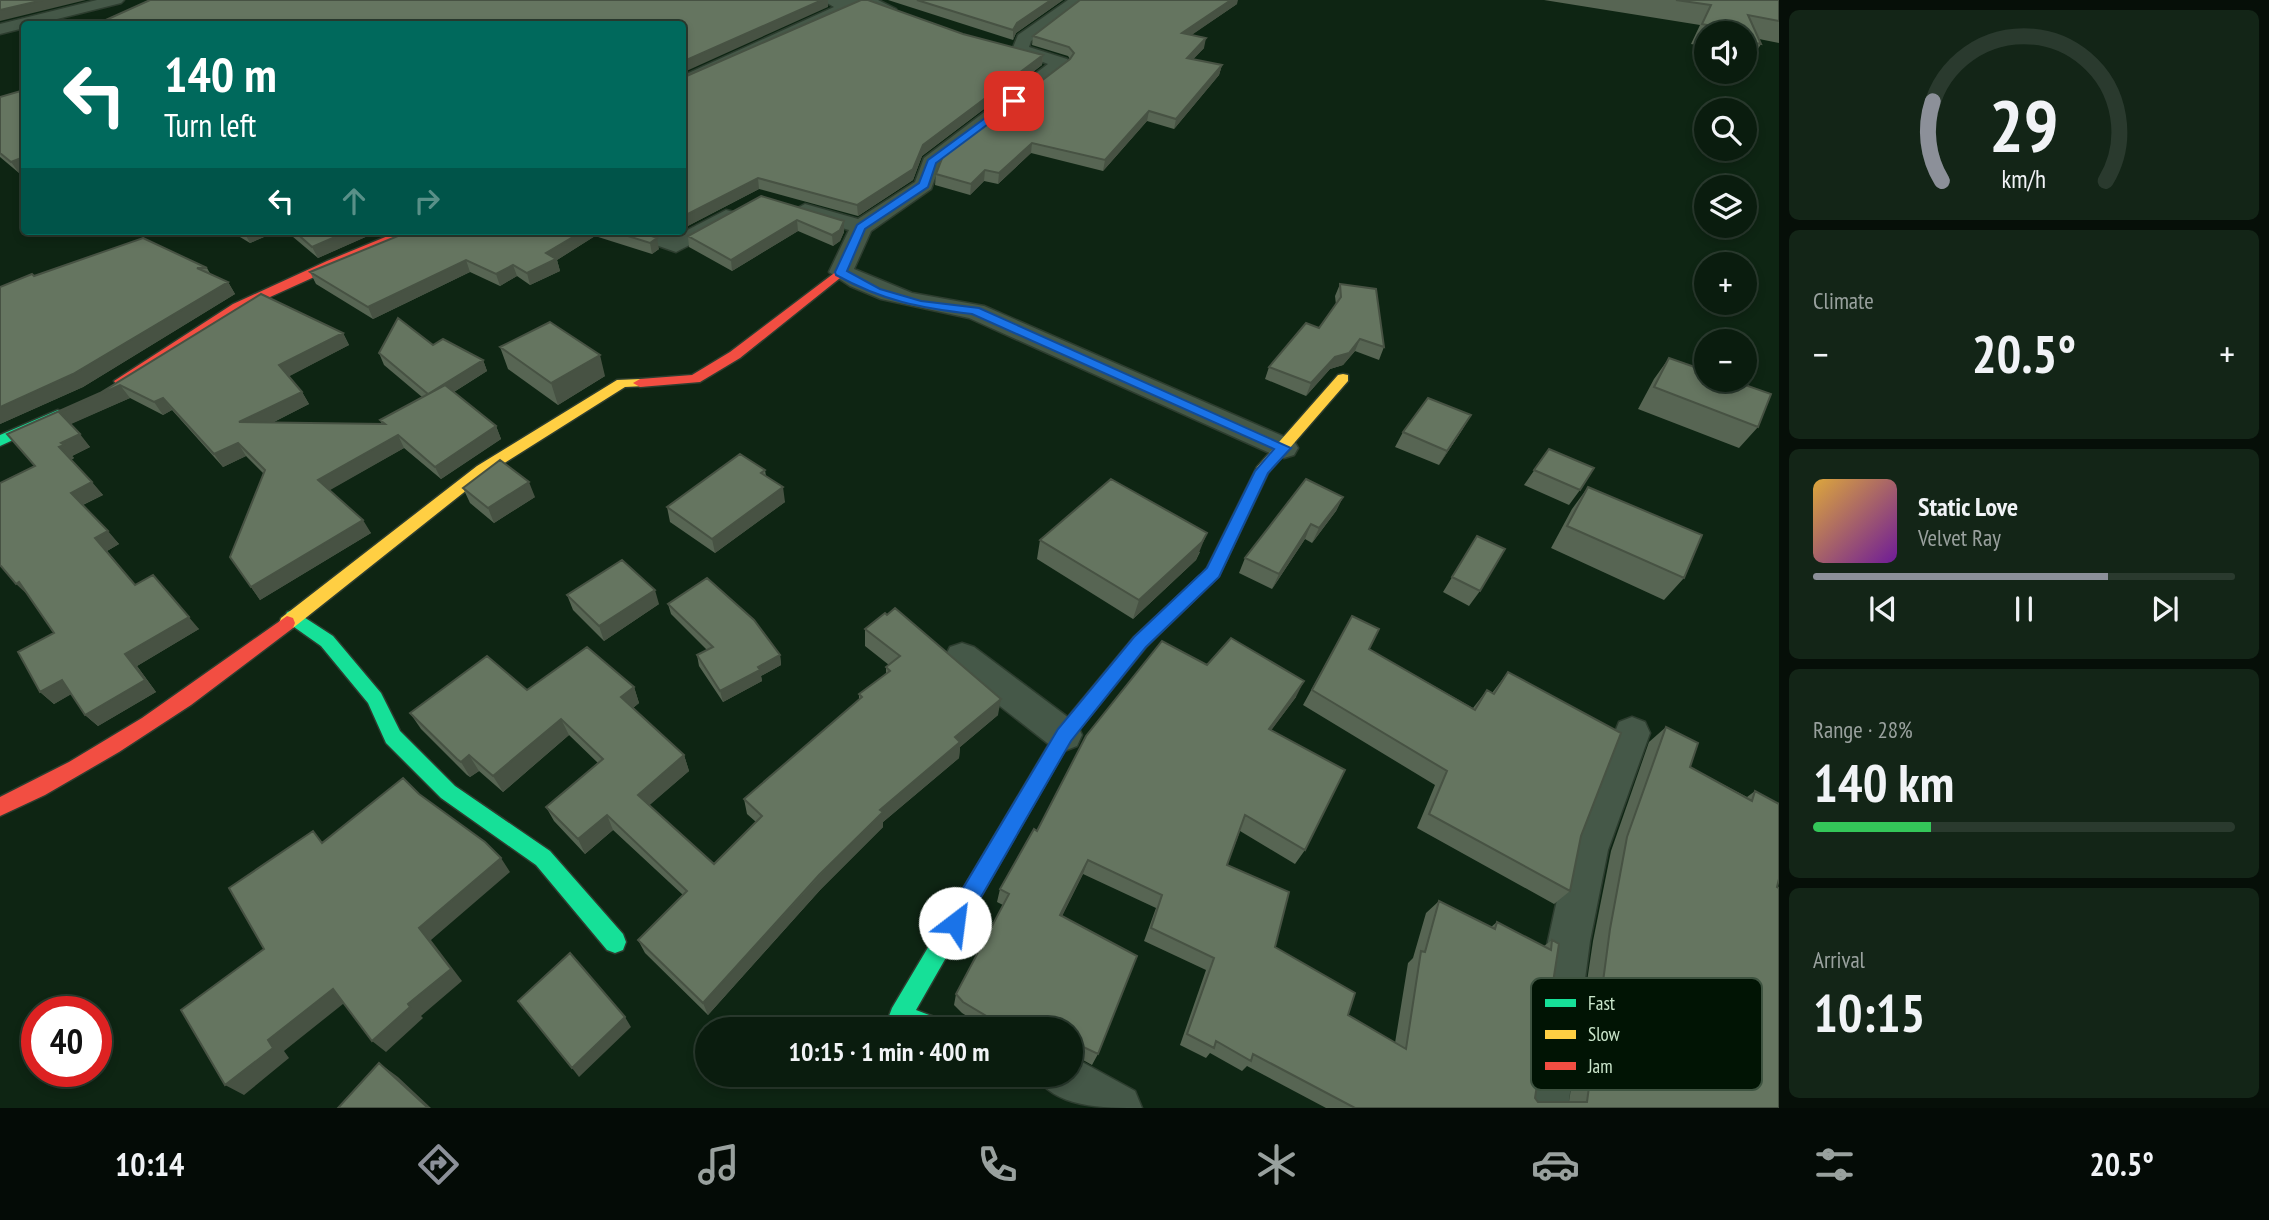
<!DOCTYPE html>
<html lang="en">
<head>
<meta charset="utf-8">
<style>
	:root { --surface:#0a1c0e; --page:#132517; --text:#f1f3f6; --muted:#99a19e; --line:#2a3a2e; --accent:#8c9099 }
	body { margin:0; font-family:"PT Sans Narrow",sans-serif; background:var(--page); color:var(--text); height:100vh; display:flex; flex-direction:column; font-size:26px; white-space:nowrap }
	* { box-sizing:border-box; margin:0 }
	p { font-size:23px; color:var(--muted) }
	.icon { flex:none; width:38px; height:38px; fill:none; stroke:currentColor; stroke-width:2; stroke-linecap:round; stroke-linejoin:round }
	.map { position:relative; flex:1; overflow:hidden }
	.sheet { display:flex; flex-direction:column; gap:10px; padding:10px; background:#060f08; width:490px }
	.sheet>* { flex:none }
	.guide { position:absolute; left:21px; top:21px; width:665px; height:214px; border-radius:7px; box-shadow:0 4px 10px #0003,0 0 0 2px var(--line); background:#00695c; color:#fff; overflow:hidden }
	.buttons { position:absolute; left:1694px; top:21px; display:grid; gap:14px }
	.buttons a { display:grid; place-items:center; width:63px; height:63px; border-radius:50%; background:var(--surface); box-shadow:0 4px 10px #0003,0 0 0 2px var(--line); font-size:35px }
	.speed { position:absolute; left:21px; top:996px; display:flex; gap:14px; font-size:35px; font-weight:700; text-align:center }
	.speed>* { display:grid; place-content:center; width:91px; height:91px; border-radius:50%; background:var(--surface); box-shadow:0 4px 10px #0003,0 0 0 2px var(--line); line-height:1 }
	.speed .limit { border:10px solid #d22; background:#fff; color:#111 }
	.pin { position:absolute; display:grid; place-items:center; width:60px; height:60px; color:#fff; margin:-30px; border-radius:14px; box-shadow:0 4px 10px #0006 }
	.me { position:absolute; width:77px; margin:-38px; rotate:30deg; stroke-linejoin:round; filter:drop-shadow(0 0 5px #0008) }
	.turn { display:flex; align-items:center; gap:24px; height:147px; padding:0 28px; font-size:32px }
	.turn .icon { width:91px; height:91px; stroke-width:2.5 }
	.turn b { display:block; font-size:49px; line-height:60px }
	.lanes { display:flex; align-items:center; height:66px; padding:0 28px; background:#0003; justify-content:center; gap:35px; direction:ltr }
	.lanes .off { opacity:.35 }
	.big { font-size:52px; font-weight:800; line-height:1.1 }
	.sheet .card { flex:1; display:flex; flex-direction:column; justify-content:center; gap:10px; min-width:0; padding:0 24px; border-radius:10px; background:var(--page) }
	.sheet .dial { align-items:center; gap:0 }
	.dial svg { height:182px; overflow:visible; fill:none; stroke:var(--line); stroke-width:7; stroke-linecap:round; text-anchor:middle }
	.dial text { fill:var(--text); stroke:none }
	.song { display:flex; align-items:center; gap:21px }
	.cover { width:84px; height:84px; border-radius:10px; background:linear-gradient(135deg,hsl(40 70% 55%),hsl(280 70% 35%)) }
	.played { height:7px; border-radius:4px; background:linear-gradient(90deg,var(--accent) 70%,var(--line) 70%) }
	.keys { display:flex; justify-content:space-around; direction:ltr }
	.heat { display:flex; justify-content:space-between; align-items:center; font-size:38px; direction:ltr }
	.charge { height:10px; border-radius:5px; background:linear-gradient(90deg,#34c759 28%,var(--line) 0) }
	.trip { position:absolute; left:695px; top:1017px; width:388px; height:70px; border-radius:35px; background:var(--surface); box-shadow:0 4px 10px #0003,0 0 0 2px var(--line); font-weight:800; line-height:70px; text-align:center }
	.dock { display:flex; height:112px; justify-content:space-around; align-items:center; background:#040b06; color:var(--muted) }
	.dock .icon { width:49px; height:49px }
	.dock .on { color:var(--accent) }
	.dock b { font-size:32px; color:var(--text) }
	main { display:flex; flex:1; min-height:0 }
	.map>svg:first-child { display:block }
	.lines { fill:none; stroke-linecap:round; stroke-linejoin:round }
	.street-casing { stroke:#2d3d2f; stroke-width:3 }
	.fast-casing { stroke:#2d3d2f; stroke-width:3 }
	.slow-casing { stroke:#2d3d2f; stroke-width:3 }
	.jam-casing { stroke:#2d3d2f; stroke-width:3 }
	.street { fill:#455848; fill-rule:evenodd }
	.fast { fill:#16e098; fill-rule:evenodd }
	.slow { fill:#ffcf43; fill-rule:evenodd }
	.jam { fill:#f24e42; fill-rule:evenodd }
	.wall { fill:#576553 }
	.shaded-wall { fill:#475243 }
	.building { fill:#657560; stroke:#475243; stroke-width:2 }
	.route { fill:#1a73e8; stroke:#114b97; stroke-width:2 }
	.key { fill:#011404; stroke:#3e5340; stroke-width:2 }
	.key-label { font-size:19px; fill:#cbe7cc }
</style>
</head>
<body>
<main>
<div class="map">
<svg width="1779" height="1108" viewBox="0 0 1779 1108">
	<rect width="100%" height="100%" fill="#0e2513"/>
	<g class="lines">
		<!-- street casing -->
		<g class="street-casing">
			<path id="street" d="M97 0H124L121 3 37 24H24V28L0 34V24Z
				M822 0H878L896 9 888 14 864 5 855 8 682 88V76L834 7Z
				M1068 0H1086L1031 41 1029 47 1067 59 1070 63 1067 67 940 165 931 189 871 231 854 269 912 293 984 306 1294 441 1298 448 1294 455 1284 458 1274 455 969 318 881 299 850 286 829 272 849 230 797 215 794 210 805 204 858 219 915 182 924 158 1048 64 1012 50 1018 35Z
				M726 210 734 212 737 217 734 222 676 252 630 236 627 231H659L674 237Z
				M962 643 974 647 1077 724 1082 735 1077 746 1064 751 1051 746 950 667 945 657 950 647Z
				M1632 717 1645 722 1650 733 1608 850 1590 941 1568 1108H1520L1548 941 1568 850 1619 722Z
				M1071 1056 1135 1091 1142 1108C1103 1108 1053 1108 1035 1074H1071Z"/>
		</g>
		<!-- fast casing -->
		<g class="fast-casing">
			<path id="fast" d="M58 410 65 414 63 417 0 446V435Z
				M1205 574 1211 576 1213 580 1211 584 1146 647 1070 741 916 1010 945 1021 948 1029H905L892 1024 889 1016 892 1008 1058 729 1134 637 1199 576Z
				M293 610 333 636 381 693 400 731 455 786 550 851 623 934 626 942 623 950 615 953 607 950 536 865 441 798 386 743 368 703 321 646 287 622 285 617 287 612Z"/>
		</g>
		<!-- slow casing -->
		<g class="slow-casing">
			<path id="slow" d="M1343 374 1348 375V381L1268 473 1219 576 1211 584H1199L1197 580 1207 568 1257 467 1338 375Z
				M640 379 645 380V386L625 387 487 474 293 628H281L279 623 281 618 477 466 617 380Z"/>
		</g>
		<!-- jam casing -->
		<g class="jam-casing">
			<path id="jam" d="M400 231H416L241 310 126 384H116L114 381 233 304 327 261Z
				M841 268 847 272 845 274 740 358 700 382 640 387 633 383 640 379 692 375 730 352Z
				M287 616 293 618 295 623 293 628 191 705 119 752 45 795 0 816V797L69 762 142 718Z"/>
		</g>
		<!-- street -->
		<use href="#street" class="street"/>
		<!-- fast -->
		<use href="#fast" class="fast"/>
		<!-- slow -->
		<use href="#slow" class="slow"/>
		<!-- jam -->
		<use href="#jam" class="jam"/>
	</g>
	<!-- wall -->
	<path class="wall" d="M888 0H1063L1016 33 1013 40Z
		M1544 0H1779V43L1759 39 1761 44 1748 65 1745 64V33H1706V47L1691 44 1700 25Z
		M1237 4 1191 35 1204 48 1193 59 1222 65 1219 75 1174 129 1147 121 1103 171 1031 153 998 184 984 181 970 195 935 185 936 174 1070 59 1068 56 1032 45 1033 36Z
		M963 34 1043 55 1042 65 922 156 913 180 858 216 759 189 682 229Z
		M0 97 19 173 0 157Z
		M761 196 844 232 840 241 833 246 798 231 732 271 689 247 688 236Z
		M230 231H278L250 243Z
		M286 231H379L318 258Z
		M410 231H638L659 249 652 254 595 236 557 260 560 271 530 285 517 276 500 286 470 272 373 319 316 284 310 272Z
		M207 268 211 275 228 282 235 294 83 387 0 424V287L34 276Z
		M1340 284 1384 347 1379 360 1355 351 1343 365 1330 369 1306 396 1265 379 1269 367 1319 328 1336 305 1335 296Z
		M261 294 343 333 349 345 289 376 302 392 309 404 272 423 382 424 380 420 422 397 384 365 379 353 433 345 483 360 487 371 454 392 496 426 501 439 441 479 404 448 329 490 371 533 260 600 251 587 263 473 246 456 223 467 172 410 163 415 130 398 70 424 90 447 72 456 74 458 71 460 103 495 83 505 119 544 107 551 135 585 199 629 137 666 156 692 98 726 85 715 71 694 54 704 40 692 54 633 29 596 35 466 7 434 100 393Z
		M500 347 605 376 558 405 508 369Z
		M1669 358 1758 427 1739 448 1638 409 1654 379Z
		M1471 415 1462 430 1439 465 1395 447 1403 432Z
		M1549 449 1580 490 1569 505 1524 485Z
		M765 470 766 476 785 502 715 553 670 522 667 507Z
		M1588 487 1684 578 1664 600 1551 548 1572 509Z
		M463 488 535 497 494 523 470 503Z
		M1343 497 1336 511 1312 543 1305 539 1272 589 1239 573 1245 558Z
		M1040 540 1200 552 1196 560 1133 619 1037 559Z
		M1468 551 1480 591 1469 606 1443 592Z
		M567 595 659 604 604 641 573 610Z
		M668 604 780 655 781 665 761 676 762 681 723 702 699 666 697 655 707 650 671 614Z
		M1352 616 1369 649 1473 708 1487 690 1492 693 1508 672 1570 891 1554 904 1417 828 1435 785 1303 705Z
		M865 629 998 715 960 747 959 758 883 822V827L821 889 708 1015 645 953 638 940 683 895 613 830 585 854 554 821 546 807 598 763 569 735 503 792 479 771 470 777 467 775 421 729 410 713 527 690 634 687 639 703 633 708 684 755 689 771 649 805 714 864 756 822 747 814 744 799 859 700V694L886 674V667L889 665 865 646Z
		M1207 665 1296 697 1271 730 1305 850 1295 864 1240 831 1227 865 1275 947 1348 1015 1395 1043 1408 963 1413 958 1426 913 1439 901 1491 927 1497 922 1544 946 1552 940 1535 1098 1538 1102H1569L1593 941 1611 851 1649 742 1666 727 1690 767 1747 797 1755 791 1777 887 1779 1108H1326L1247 1066 1242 1071 1210 1053 1206 1058 1180 1045 1206 970 1144 941 1156 908 1083 874 1062 916 1098 1054 1092 1065 1074 1055 1073 1061 1071 1066V1029H988L962 1013 954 1005 956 994 1003 905 997 902 1000 889 1037 831Z"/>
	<!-- shaded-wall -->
	<path class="shaded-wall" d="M43 0H86L0 21V10Z
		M822 0H828V7L682 73V62Z
		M1051 0H1063L1016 33 1013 40V30L1017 23Z
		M1231 0H1238L1237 4 1180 43 1182 33Z
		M1206 38 1204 48 1185 68 1187 58Z
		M1043 55 1042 65 922 156 913 180 858 216 857 205 923 145Z
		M1222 65 1219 75 1174 129 1176 119Z
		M1149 111 1147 121 1103 171 1105 160Z
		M1032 143 1031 153 998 184 999 173Z
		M24 157V171L19 173 11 162Z
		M985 170 984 181 970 195 971 184Z
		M758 178 759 189 682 229V217Z
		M797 220 798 231 732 271 731 260Z
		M844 221V232L840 241 833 246 832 235Z
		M246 231H278L250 243 244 232Z
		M349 231H379L318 258 312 247Z
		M583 231H594L595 236 557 260 560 271 530 285 527 273 546 253Z
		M657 238 659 249 652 254 650 243Z
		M466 260 470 272 373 319 368 307Z
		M513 265 517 276 500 286 496 274Z
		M228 282 235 294 83 387 0 424V407Z
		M343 333 349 345 286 378 279 365Z
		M1360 339 1355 351 1343 365 1330 369 1306 396 1311 383 1335 357Z
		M600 355 605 376 558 405 551 383Z
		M483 360 487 371 433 405 428 394Z
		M120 385 130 398 69 425 59 412Z
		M302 392 309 404 248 435 239 422Z
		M163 398 172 410 163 415 154 402Z
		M1471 415 1462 430 1439 465 1447 451Z
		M496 426 501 439 441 479 435 467Z
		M80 434 90 447 72 456 74 458 70 460 59 447 61 443Z
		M398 435 404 448 325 493 318 480Z
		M238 443 246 456 223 467 214 454Z
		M92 482 103 495 82 505 71 493Z
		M529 482 535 497 494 523 488 508Z
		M783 487 785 502 715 553 712 539Z
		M1343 497 1336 511 1312 543 1319 528Z
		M363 520 371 533 260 600 251 587Z
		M1311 524 1305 539 1272 589 1279 574Z
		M108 531 119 544 107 551 95 538Z
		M1207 533 1196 560 1133 619 1139 600Z
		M153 575 199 629 137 666 156 692 98 726 85 715 125 654Z
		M19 582 29 596 16 584Z
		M655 590 659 604 604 641 599 626Z
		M780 655 781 665 761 676 762 681 723 702 720 691 758 667Z
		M62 680 75 692 54 704 40 692Z
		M1304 681 1296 697 1261 744 1269 729Z
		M634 687 639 703 627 713 621 697Z
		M1001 699 998 715 960 747 959 758 883 822V827L821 889 708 1015 703 1003 880 810 955 737Z
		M561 719 569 735 503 792 493 776Z
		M469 755 479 771 470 777 461 762Z
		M684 755 689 771 644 810 638 795Z
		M607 815 613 830 585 854 578 839Z
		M501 858 510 872 431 940 462 981 421 1016 423 1018 386 1052 372 1041 408 1004 419 928Z
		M1088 860 1083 874 1056 928 1060 915Z
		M333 989 348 1000 284 1051 289 1058 244 1095 225 1085 268 1040Z
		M625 1017 631 1027 579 1077 572 1068Z
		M379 1063 398 1077 431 1108H428Z"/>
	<!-- building -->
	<path class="building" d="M0 0H43L0 10Z
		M150 0H822L682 62V24H197L200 23 97 24Z
		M861 0H868L963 34 1043 55 923 145 913 169 857 205 758 178 682 217V78Z
		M917 0H1051L1017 23 1013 30Z
		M1080 0H1231L1182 33 1206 38 1187 58 1222 65 1176 119 1149 111 1105 160 1032 143 999 173 985 170 971 184 936 174 943 156 1070 59 1074 53 1069 47 1033 36Z
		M1676 0H1779V21L1748 15 1761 44 1745 41V33H1724L1726 29 1702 24 1711 5Z
		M24 90V157L11 162 0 153V97Z
		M761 196 844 221 840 230 832 235 797 220 731 260 688 236Z
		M294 231H349L312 247Z
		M410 231H583L546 253 556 259 527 273 513 265 496 274 466 260 368 307 310 272Z
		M612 231H638L657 238 650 243Z
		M143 238 207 268H197L228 282 73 374 0 407V287L32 274 34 276Z
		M1340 284 1376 289 1384 347 1360 339 1349 353 1335 357 1311 383 1269 367 1306 323 1319 328 1341 297Z
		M261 294 343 333 279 365 302 392 239 422 385 424 380 420 445 385 496 426 435 467 398 435 318 480 363 520 251 587 230 557 265 470 238 443 214 454 163 398 154 402 120 385 59 412 80 434 61 443 64 445 59 447 92 482 71 493 108 531 95 538 135 585 153 575 189 617 125 654 145 680 85 715 62 680 40 692 18 652 54 633 19 582 16 584 0 565V483L35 466 7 434 100 393Z
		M398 318 433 345 443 339 483 360 428 394 379 353Z
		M550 322 600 355 551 383 500 347Z
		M1669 358 1706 371V380H1731L1771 394 1758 427 1654 387Z
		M1428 398 1471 415 1447 451 1403 432Z
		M1549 449 1594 468 1580 490 1534 470Z
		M740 454 765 470 761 473 783 487 712 539 667 507Z
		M500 460 529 482 488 508 463 488Z
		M1111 479 1207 533 1202 542 1139 600 1040 540Z
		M1306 479 1343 497 1319 528 1311 524 1279 574 1245 558Z
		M1588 487 1702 535 1684 578 1567 526Z
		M1477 536 1505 549 1480 591 1452 577Z
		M622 560 655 590 599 626 567 595Z
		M707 578 754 620 780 655 758 667 760 670 720 691 697 655 713 647 668 604Z
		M895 608 1001 699 955 737 960 742 880 810 883 812 819 875 703 1003 638 940 687 891 607 815 578 839 546 807 603 759 561 719 493 776 469 755 461 762 457 759 410 713 487 656 527 690 587 647 634 687 621 697 684 755 638 795 714 864 762 816 744 799 862 697 859 694 890 671 886 667 900 656 865 629 885 613 887 615Z
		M1352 616 1379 629 1369 649 1475 710 1487 690 1494 694 1508 672 1621 733 1581 836 1570 891 1429 814 1447 771 1312 690Z
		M1231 638 1304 681 1269 729 1345 770 1305 850 1245 815 1227 865 1289 892 1275 947 1355 993 1348 1015 1406 1049 1421 951 1425 952 1439 901 1495 929 1497 922 1551 950 1552 940 1559 944 1535 1098 1538 1102H1587L1610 929 1627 837 1666 727 1698 743 1690 767 1752 801 1755 791 1779 804V879L1777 887 1779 888V1108H1355L1253 1054 1251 1061 1216 1041 1214 1048 1187 1034 1214 958 1151 928 1162 895 1088 860 1060 915 1137 956 1098 1054 1075 1043 1073 1061H1071V1029H1001L991 1023 993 1020 963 1002 956 994 1009 894 1000 889 1034 829 1037 831 1086 736 1162 641 1207 665Z
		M403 778 419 794 485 842 501 858 419 928 451 969 408 1004 410 1007 372 1041 333 989 268 1040 273 1048 225 1085 181 1010 264 949 229 888 313 831 322 843Z
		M570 953 625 1017 572 1068 518 1001Z
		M379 1063 428 1108H338Z"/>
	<!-- route -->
	<path class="route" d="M1011 99 1019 101 936 163 928 187 865 229 847 271 880 289 921 301 979 308 1291 448 1268 473 1219 577 1146 647 1071 741 962 930 955 933 947 930 944 923 947 915 1058 729 1134 637 1207 568 1255 471 1274 449 972 314C920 308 883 301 836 275L835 272 857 225 919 183 928 160Z"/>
	<!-- legend -->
	<rect x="1531" y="978" width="231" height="112" rx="10" class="key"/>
	<rect x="1545" y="999" width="31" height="8" fill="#16e098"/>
	<rect x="1545" y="1030" width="31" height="9" fill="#ffcf43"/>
	<rect x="1545" y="1062" width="31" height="8" fill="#f24e42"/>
	<g class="key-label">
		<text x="1588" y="1010">Fast</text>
		<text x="1588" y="1041">Slow</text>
		<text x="1588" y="1073">Jam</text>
	</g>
</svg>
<div class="buttons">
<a><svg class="icon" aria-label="sound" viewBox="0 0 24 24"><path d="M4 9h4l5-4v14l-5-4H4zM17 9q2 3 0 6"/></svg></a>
<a><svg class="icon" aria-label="search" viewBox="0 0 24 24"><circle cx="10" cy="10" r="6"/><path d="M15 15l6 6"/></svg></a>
<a><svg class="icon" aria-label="layers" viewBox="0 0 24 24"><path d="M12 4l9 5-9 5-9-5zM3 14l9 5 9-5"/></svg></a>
<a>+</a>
<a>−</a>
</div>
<div class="speed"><div class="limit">40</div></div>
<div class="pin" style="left:1014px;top:101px;background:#d93025"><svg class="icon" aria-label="arrive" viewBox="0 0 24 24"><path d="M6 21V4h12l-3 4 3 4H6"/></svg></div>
<svg class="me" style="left:955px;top:923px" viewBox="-20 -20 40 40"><circle r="19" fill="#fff"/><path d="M0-13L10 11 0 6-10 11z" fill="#1a73e8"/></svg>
<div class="trip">10:15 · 1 min · 400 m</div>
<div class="guide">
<div class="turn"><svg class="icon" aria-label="left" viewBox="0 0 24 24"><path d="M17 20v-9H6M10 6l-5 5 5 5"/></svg><div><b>140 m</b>Turn left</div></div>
<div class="lanes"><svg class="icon" aria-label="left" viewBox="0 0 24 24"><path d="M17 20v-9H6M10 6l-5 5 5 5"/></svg><svg class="icon off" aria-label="ahead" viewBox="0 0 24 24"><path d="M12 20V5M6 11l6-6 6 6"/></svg><svg class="icon off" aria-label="right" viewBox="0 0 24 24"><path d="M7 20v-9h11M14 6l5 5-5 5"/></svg></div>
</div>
</div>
<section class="sheet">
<div class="card dial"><svg viewBox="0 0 100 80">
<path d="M14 69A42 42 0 1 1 86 69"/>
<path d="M14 69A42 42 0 0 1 10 34" stroke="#8c9099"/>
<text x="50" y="56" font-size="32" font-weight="700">29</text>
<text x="50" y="72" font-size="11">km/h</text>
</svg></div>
<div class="card"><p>Climate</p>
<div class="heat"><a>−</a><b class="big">20.5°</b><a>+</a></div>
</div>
<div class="card">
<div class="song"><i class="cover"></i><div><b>Static Love</b><p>Velvet Ray</p></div></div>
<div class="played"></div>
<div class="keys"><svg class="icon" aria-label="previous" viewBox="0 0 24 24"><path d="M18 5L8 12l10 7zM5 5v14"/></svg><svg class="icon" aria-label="pause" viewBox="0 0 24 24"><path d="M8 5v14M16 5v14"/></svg><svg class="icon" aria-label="next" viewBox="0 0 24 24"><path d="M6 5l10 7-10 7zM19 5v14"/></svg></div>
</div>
<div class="card"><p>Range · 28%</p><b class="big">140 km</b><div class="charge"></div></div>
<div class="card"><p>Arrival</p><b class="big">10:15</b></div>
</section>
</main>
<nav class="dock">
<b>10:14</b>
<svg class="icon on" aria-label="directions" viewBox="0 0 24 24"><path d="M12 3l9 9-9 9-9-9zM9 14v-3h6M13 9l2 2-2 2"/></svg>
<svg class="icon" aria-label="music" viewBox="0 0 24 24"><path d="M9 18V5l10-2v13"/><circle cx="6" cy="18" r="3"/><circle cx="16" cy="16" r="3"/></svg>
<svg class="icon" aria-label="phone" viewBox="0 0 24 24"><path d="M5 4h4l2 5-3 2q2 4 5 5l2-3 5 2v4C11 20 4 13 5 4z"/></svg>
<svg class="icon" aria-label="climate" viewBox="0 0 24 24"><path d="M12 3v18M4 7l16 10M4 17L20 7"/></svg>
<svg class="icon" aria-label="car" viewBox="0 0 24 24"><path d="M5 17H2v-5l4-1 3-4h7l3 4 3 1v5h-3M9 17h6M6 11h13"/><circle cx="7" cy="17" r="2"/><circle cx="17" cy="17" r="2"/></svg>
<svg class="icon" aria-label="filters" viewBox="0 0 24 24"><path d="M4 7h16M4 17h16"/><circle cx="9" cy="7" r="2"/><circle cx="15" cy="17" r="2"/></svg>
<b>20.5°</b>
</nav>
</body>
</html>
